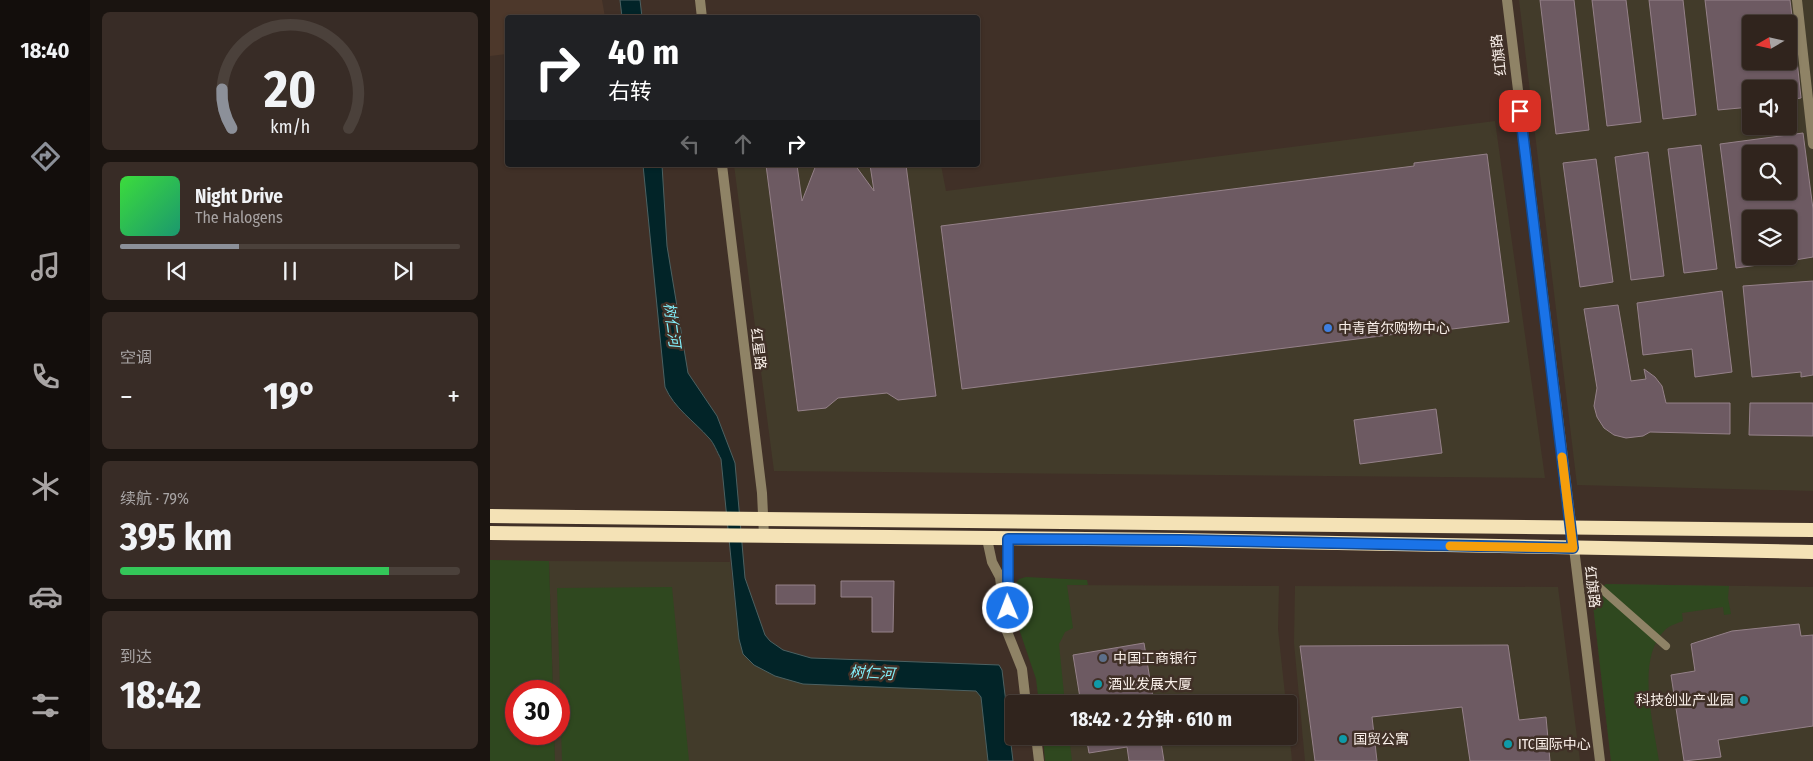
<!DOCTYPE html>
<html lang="zh">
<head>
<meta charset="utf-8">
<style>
	:root { --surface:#30241d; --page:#382c26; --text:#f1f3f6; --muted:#a8a4a4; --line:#4b413b; --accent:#8c9099 }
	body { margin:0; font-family:"Fira Sans Condensed","Noto Sans SC",sans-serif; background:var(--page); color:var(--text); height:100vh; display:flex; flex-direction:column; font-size:19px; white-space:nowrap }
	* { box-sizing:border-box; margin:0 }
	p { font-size:16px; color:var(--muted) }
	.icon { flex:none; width:28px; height:28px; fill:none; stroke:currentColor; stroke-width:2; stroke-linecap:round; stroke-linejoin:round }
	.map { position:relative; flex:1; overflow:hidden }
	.sheet { display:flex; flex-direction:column; gap:12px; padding:12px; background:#1a1410; width:400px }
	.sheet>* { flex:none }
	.hud { position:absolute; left:15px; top:15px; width:475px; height:152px; border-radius:5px; box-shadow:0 1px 4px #0004,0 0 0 1px var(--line); background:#202124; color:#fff; overflow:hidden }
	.needle { width:32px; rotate:261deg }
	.buttons { position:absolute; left:1252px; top:15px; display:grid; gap:10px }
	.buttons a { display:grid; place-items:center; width:55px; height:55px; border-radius:5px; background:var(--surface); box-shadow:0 1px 4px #0004,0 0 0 1px var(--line); font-size:25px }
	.speed { position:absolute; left:15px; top:680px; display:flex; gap:10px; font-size:25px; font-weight:700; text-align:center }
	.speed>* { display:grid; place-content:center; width:65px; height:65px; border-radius:50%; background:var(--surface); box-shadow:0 1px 4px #0004,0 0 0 1px var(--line); line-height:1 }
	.speed .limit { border:8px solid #d22; background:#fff; color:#111 }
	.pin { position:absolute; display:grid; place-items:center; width:42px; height:42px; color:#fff; margin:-21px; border-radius:10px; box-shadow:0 2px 8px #0006 }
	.me { position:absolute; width:55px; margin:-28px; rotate:359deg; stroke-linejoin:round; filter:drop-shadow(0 0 4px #0008) }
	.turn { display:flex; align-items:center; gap:18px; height:105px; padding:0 20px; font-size:22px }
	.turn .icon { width:65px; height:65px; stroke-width:2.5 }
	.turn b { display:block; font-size:35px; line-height:42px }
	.lanes { display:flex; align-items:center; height:48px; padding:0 20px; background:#0003; justify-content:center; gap:25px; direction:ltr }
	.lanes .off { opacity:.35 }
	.big { font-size:38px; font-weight:700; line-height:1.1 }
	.sheet .tile { flex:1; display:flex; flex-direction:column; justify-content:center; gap:8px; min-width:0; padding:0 18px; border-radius:8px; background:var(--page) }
	.sheet .dial { align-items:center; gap:0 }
	.dial svg { height:130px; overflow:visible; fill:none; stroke:var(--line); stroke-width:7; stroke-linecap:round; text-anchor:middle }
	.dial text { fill:var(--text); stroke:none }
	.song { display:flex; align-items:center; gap:15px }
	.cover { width:60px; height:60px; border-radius:8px; background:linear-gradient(135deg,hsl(120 70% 55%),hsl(160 70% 35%)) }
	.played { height:5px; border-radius:2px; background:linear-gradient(90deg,var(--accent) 35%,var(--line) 35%) }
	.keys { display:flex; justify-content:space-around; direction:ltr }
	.heat { display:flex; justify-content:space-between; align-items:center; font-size:28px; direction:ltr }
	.charge { height:8px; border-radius:4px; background:linear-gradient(90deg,#34c759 79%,var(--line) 0) }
	.trip { position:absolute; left:515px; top:695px; width:292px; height:50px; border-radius:5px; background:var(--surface); box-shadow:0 1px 4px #0004,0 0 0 1px var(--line); font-weight:700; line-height:50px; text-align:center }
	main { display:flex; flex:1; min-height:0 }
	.tab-bar { display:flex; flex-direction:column; width:90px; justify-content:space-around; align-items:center; background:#130e0c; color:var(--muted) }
	.tab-bar .icon { width:35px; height:35px }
	.tab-bar .selected { color:var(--accent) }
	.tab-bar b { font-size:22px; color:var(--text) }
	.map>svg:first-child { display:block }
	.commercial { fill:#423b2a; fill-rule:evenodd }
	.built { fill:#4d382b }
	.green { fill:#2f481f }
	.water { fill:#022428; stroke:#4c6162 }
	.building { fill:#6d5a62; stroke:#958189; fill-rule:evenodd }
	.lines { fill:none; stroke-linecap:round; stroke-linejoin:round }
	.pedestrian { stroke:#8f8366; stroke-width:8 }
	.minor { stroke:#8f8366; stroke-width:10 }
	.tertiary { stroke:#8f8366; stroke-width:10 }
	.trunk { stroke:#f4e2b6; stroke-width:14 }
	.route-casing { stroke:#114b97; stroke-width:12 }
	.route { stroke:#1a73e8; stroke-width:9 }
	.slow { stroke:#f59e0b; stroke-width:9 }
	.shop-dot { fill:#3f7fe0; stroke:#403027; stroke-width:2 }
	.service-dot { fill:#5c6f8a; stroke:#403027; stroke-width:2 }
	.culture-dot { fill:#0f9aa8; stroke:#403027; stroke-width:2 }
	.labels { text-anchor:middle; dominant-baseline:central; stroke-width:5; stroke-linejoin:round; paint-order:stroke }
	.street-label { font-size:14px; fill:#faf0ea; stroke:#403027 }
	.poi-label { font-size:14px; fill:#faf0ea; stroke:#403027; text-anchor:start }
	.water-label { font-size:15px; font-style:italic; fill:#83f0fb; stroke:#403027 }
</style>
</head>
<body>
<main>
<nav class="tab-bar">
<b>18:40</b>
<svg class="icon selected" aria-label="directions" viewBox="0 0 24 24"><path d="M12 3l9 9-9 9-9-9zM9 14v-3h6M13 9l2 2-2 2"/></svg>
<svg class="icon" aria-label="music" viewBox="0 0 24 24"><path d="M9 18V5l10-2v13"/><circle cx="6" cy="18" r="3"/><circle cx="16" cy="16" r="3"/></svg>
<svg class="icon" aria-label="phone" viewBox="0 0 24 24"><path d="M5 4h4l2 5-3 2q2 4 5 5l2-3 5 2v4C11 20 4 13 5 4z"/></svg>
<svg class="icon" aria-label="climate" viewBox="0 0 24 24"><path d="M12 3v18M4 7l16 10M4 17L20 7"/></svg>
<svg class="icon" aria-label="car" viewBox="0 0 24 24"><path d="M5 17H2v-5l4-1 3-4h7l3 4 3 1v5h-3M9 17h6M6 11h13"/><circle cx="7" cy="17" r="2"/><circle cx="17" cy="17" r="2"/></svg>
<svg class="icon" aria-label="filters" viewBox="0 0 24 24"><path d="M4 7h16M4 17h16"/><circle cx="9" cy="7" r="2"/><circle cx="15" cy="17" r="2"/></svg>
</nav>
<section class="sheet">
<div class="tile dial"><svg viewBox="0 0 100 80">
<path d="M14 69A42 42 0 1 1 86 69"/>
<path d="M14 69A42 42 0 0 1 8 45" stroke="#8c9099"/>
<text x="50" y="56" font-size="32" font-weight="700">20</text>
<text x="50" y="72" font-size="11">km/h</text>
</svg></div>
<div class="tile">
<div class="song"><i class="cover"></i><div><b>Night Drive</b><p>The Halogens</p></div></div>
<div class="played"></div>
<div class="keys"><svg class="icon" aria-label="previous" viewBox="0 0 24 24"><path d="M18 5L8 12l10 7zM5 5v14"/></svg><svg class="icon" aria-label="pause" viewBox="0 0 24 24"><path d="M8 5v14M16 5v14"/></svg><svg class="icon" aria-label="next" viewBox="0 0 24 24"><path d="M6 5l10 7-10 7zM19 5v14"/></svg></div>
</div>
<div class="tile"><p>空调</p>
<div class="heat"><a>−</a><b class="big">19°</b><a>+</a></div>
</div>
<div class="tile"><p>续航 · 79%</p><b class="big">395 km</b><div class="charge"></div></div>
<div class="tile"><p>到达</p><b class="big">18:42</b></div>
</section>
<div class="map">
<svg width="1323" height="761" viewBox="0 0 1323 761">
	<rect width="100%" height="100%" fill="#403027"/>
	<!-- commercial -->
	<path class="commercial" d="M1029 0H1323V491L1087 485ZM1261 24H1299V61H1261ZM1261 89H1299V126H1261ZM1261 154H1299V191H1261ZM1261 219H1299V256H1261Z
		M1005 121 1055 478 284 471 244 165H451L456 191Z
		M59 561 240 562 249 639 253 654 486 691 491 697 498 761H65L64 734H69V691H63Z
		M1116 584 1323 587V761H1121L1103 605 1105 592Z
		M557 585 789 586 788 629 796 704H571Z
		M805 586 1068 587 1090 761H815L804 643Z
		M799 729 802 761H577L574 736H799Z"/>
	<!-- built -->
	<path class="built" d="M0 0H112L115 17 18 18 17 54 0 56Z"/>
	<!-- green -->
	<path class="green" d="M0 560 59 561 63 691H26V734H64L65 761H0Z
		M536 577 597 580 598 585H577L583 628 575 632 569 644 575 704H549L546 679 527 623 522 589 529 579Z
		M1116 584 1239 586 1238 598 1241 614 1234 615 1233 607 1192 613 1193 621C1188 623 1180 625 1175 630 1145 659 1164 725 1169 761H1121L1103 605 1105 592Z
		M182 587 199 761H72L67 588Z
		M553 736H579L582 761H555Z"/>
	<!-- water -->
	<path class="water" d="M130 0H150L152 17H132Z
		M153 165H172L177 246 198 373 227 416 245 463 255 578 275 635 280 641 293 650 321 658 509 665 512 670 523 761H498L491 697 486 691 313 684 285 676 264 665 253 654 249 639 231 459C227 452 224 443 219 438 204 421 184 408 175 387Z"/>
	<!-- building -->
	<path class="building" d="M1050 0H1084L1099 130 1066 134Z
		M1102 0H1136L1151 122 1117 126Z
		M1159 0H1193L1206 115 1173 119Z
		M1215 0H1300L1303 24H1252L1256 61H1299V42H1305L1311 98 1299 100V89H1260L1261 107 1228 110Z
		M1313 133 1323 209V257L1299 261V219H1261V256H1289L1290 262 1246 268 1230 144ZM1261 154H1299V191H1261Z
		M1211 145 1227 269 1194 273 1178 149Z
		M1158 152 1174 276 1141 280 1125 157Z
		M997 154 1019 322 946 331V329L472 389 451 226 924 166V163Z
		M1106 159 1123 282 1090 287 1073 163Z
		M276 165H307L312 201 326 165H365L384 191 380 165H416L446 396 408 400 397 393 348 398 336 408 308 411Z
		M1323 281V375L1311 377V372L1262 377 1253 286Z
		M1232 291 1242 372 1205 377 1202 349 1153 355 1147 303Z
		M1128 305 1141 381 1156 379 1154 369 1165 377 1172 386 1176 403H1240V434L1160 432 1153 436 1136 438 1124 435 1114 428 1107 417 1104 406 1107 388 1094 309Z
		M1260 403H1323V436L1259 435Z
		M946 409 952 453 870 464 864 420Z
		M351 581H404L403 632H382V597H351Z
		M286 585H325V604H286Z
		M1309 624 1311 636 1323 635V726L1228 740 1231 757 1194 761 1181 675 1205 671 1201 644 1242 631Z
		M654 643 664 704H591L583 655Z
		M1018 645 1029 720 1056 717 1060 761H980L972 707 882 717 887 761H825L810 646Z
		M596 736H670L674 761H639L637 747 599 753Z"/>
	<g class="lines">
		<!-- pedestrian -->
		<path class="pedestrian" d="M1109 587 1176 646"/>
		<!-- minor -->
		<path class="minor" d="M1307 0 1323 144
			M497 539 502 562 510 577 516 629 532 669 536 704
			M517 589 518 539
			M546 736 549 761"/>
		<!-- tertiary -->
		<path class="tertiary" d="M210 0 212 18
			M1017 0 1110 761
			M232 165 272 493 274 536"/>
		<!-- trunk -->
		<path class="trunk" d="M0 516 1323 530
			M0 533 691 540 1323 552"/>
	</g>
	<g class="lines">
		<!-- route casing -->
		<g class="route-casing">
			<path id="route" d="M518 608V539L691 540 1083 548 1030 111"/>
		</g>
		<!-- route -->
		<use href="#route" class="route"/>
		<!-- slow -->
		<path class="slow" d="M960 546 1083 548 1072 457"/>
	</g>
	<!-- markers -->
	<circle class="shop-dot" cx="838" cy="328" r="5"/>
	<circle class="service-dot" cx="613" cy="658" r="5"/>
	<g class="culture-dot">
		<circle cx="608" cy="684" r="5"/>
		<circle cx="1254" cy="700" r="5"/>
		<circle cx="853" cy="739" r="5"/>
		<circle cx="1018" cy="744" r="5"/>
	</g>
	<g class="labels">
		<!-- street labels -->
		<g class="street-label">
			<text transform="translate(1009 55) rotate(-97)">红旗路</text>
			<text transform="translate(268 349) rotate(83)">红星路</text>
			<text transform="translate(1102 587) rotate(83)">红旗路</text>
		</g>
		<!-- poi labels -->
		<g class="poi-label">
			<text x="848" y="328">中青首尔购物中心</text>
			<text x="623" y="658">中国工商银行</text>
			<text x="618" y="684">酒业发展大厦</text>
			<text x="1244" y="700" text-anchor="end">科技创业产业园</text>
			<text x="863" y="739">国贸公寓</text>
			<text x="1028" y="744">ITC国际中心</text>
		</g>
		<!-- water labels -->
		<g class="water-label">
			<text transform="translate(182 325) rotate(82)">树仁河</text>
			<text transform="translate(382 673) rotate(3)">树仁河</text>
		</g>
	</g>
</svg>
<div class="buttons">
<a><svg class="needle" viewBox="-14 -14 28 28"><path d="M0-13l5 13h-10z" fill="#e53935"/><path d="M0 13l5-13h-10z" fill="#a8a4a4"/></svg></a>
<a><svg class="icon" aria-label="sound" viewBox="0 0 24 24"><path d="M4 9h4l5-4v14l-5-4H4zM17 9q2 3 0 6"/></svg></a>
<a><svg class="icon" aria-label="search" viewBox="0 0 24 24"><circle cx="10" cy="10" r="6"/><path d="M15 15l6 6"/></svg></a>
<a><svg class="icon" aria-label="layers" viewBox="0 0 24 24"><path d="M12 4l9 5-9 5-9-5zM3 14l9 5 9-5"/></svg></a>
</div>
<div class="speed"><div class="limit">30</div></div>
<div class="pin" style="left:1030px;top:111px;background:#d93025"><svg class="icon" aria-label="arrive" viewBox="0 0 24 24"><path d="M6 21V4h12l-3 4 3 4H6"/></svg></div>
<svg class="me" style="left:518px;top:608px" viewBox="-20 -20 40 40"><circle r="17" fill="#1a73e8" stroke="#fff" stroke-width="3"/><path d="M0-11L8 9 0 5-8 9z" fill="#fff"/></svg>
<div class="trip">18:42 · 2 分钟 · 610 m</div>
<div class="hud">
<div class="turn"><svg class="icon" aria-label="right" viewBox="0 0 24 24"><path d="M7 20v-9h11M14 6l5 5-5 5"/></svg><div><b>40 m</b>右转</div></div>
<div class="lanes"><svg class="icon off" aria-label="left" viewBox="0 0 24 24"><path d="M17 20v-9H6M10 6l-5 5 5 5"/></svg><svg class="icon off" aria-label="ahead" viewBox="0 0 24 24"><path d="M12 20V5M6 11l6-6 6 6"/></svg><svg class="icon" aria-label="right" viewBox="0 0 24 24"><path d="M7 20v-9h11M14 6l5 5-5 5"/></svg></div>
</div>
</div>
</main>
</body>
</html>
